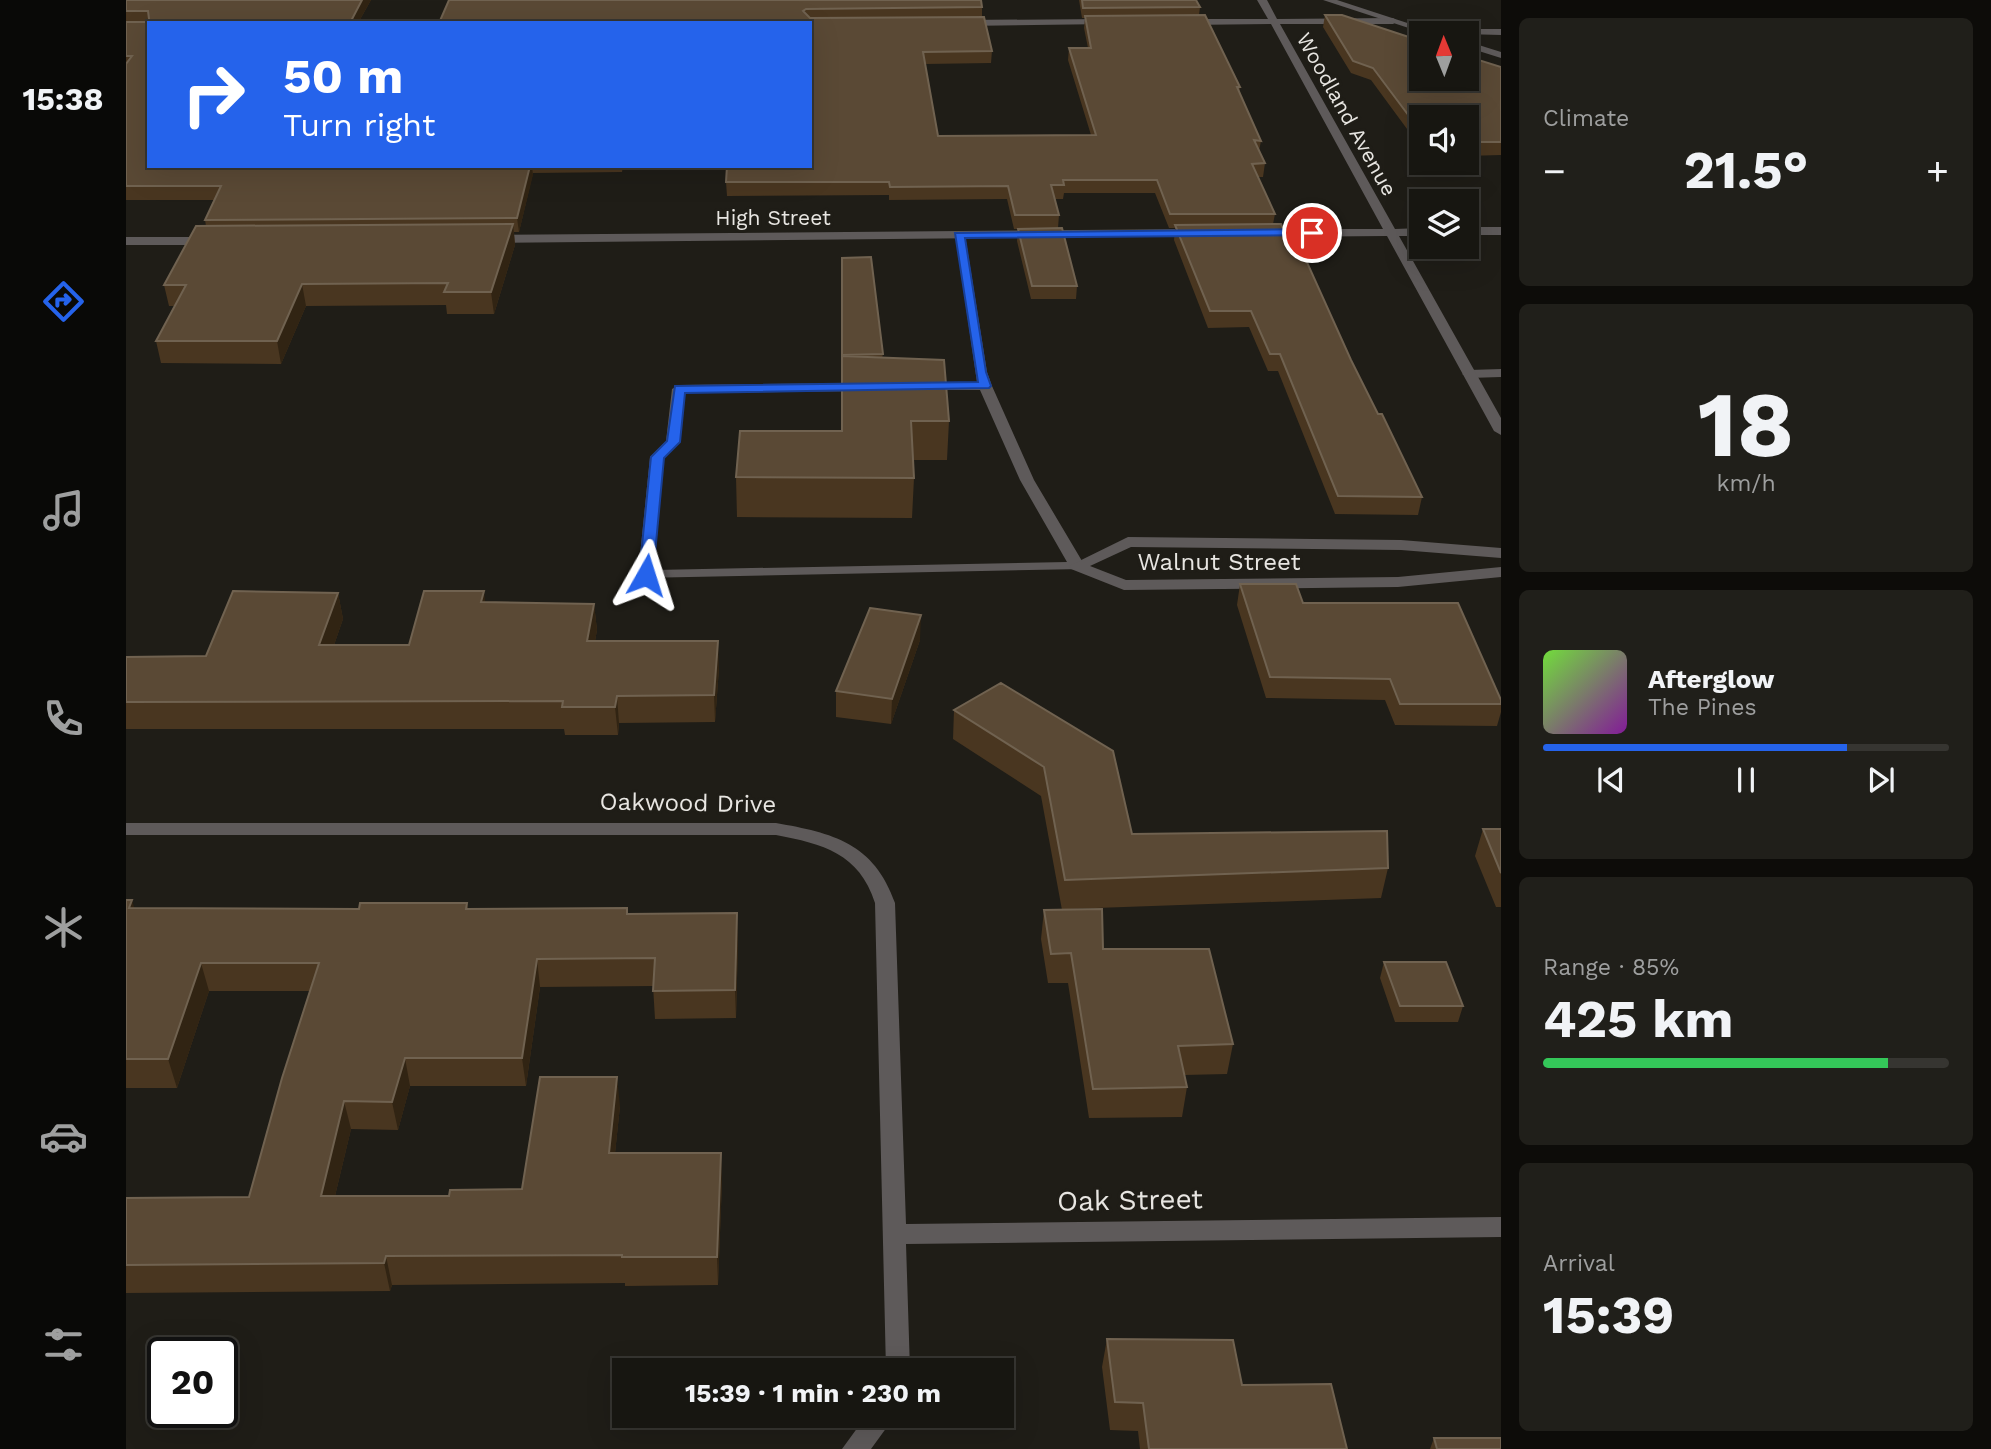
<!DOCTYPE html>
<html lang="en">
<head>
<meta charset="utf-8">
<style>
	:root { --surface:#171611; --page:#201f1a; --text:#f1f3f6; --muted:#9e9f9f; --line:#363531; --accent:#2563eb }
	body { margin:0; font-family:"Work Sans",sans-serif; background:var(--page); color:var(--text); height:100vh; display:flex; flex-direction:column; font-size:26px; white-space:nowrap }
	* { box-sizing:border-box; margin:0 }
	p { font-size:23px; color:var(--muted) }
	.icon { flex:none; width:38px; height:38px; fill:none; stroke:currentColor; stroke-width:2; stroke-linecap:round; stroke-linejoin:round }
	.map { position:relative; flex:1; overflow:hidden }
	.panel { display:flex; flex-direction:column; gap:18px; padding:18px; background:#0d0c09; width:490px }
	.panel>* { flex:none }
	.hud { position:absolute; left:21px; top:21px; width:665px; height:147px; border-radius:0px; box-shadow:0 7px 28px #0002,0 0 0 2px var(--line); background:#2563eb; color:#fff; overflow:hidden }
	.needle { width:46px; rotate:359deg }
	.buttons { position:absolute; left:1283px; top:21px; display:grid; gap:14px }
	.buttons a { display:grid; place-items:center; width:70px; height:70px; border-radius:0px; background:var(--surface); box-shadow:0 7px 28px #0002,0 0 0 2px var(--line); font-size:35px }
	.speed { position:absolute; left:21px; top:1337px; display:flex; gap:14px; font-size:35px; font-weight:700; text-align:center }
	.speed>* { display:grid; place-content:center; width:91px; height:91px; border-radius:50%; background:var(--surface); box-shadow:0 7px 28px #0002,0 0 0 2px var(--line); line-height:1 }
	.speed .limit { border:4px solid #111; border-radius:10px; background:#fff; color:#111 }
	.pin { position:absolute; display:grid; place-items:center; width:60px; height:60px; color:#fff; margin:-30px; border:4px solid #fff; border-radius:50%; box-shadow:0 2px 7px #0007 }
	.me { position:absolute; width:77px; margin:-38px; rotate:6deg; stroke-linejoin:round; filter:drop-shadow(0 0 5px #0008) }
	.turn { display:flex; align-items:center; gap:24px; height:147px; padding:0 21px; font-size:32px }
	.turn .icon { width:91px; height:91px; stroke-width:2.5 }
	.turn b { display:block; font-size:49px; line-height:60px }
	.big { font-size:52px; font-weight:700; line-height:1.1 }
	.panel .tile { flex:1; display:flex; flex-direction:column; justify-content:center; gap:10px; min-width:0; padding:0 24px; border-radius:10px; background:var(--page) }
	.panel .dial { align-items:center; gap:0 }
	.dial b { font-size:91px; line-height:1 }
	.song { display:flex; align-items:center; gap:21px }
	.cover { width:84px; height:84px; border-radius:10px; background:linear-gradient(135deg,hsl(100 70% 55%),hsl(290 70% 35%)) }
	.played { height:7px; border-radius:4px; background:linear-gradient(90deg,var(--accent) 75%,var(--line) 75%) }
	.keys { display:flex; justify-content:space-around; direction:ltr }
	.heat { display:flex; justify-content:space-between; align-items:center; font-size:38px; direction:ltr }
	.charge { height:10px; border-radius:5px; background:linear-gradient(90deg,#34c759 85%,var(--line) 0) }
	.trip { position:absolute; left:486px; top:1358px; width:402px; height:70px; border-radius:0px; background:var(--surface); box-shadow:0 7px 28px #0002,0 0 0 2px var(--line); font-weight:700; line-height:70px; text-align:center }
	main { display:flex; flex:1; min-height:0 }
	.tabs { display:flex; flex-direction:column; width:126px; justify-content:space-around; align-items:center; background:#090907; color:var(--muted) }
	.tabs .icon { width:49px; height:49px }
	.tabs .current { color:var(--accent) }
	.tabs b { font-size:32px; color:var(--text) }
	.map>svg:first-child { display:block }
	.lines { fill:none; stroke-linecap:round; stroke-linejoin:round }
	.service { fill:#5e5a5a; fill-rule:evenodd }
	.minor { fill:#5e5a5a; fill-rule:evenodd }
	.tertiary { fill:#5e5a5a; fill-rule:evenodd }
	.wall { fill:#493620 }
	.shaded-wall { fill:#312413 }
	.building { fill:#5a4935; stroke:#706250; stroke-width:2 }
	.route { fill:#2563eb; stroke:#184099; stroke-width:2 }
	.labels { text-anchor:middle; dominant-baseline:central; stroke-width:6; stroke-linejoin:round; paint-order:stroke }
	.far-street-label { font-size:21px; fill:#e8e6e2; stroke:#1f1d17 }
	.street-label { font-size:24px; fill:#e8e6e2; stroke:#1f1d17 }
	.near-street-label { font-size:28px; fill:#e8e6e2; stroke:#1f1d17 }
</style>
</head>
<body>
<main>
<nav class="tabs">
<b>15:38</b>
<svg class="icon current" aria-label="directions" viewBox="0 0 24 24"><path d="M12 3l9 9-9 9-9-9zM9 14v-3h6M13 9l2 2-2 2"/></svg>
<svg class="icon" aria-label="music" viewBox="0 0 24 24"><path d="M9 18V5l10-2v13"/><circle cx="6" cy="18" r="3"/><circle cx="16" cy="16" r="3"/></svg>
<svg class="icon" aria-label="phone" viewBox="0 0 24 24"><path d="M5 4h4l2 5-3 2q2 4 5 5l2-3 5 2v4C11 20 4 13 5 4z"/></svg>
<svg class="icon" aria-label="climate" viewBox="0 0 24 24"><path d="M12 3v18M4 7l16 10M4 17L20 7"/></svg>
<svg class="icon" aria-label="car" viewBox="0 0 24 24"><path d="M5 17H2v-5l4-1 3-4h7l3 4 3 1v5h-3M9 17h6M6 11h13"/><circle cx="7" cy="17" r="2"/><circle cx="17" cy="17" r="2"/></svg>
<svg class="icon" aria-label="filters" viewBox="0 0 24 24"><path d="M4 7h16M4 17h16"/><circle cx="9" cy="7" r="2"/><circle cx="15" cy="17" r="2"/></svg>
</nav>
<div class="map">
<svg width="1375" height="1449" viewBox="0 0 1375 1449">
	<rect width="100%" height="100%" fill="#1f1d17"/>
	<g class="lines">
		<!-- service -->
		<path class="service" d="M829 232 839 235 861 372 866 386 908 480 959 566 957 569 514 578 512 575 524 457 540 441 546 389 553 385 737 383 744 387 737 391 559 393 554 442 538 458 528 570 941 562 894 480 854 390H797L790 386 797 382H851Z
			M1375 369V377L1343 378 1336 374 1343 370Z"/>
		<!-- minor -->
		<path class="minor" d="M1131 0H1141L1151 19 1267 18 1272 21 1267 24H1154L1269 229 1295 228V236H1273L1375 418V435L1368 431 1261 236 1138 237 1132 233 1138 229H1257L1145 24 1061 25 1056 22 1061 19H1142Z
			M980 19 983 20V24L837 26 832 23 837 20Z
			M1303 29H1375V35L1299 33Z
			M1340 227H1375V235H1340Z
			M1071 229 1077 233 1075 236 364 243 358 239 364 235Z
			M0 237H84L90 241 84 245H0Z
			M1002 537 1275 540 1375 548V558L1275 550 1005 547 964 566 1000 580 1272 577 1375 567V577L1272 587 998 590 945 569 943 566Z
			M0 823H650C707 833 748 843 769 903L780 1224 1375 1217V1237L780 1244 784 1370H760L749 903C733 853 697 844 650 835H0Z
			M740 1416H769L745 1449H716Z"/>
		<!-- tertiary -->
		<path class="tertiary" d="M1197 0H1211L1312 33H1298Z
			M1340 41 1375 52V58L1340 47Z"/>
	</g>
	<!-- wall -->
	<path class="wall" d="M0 0H245L232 23H23V166H497L496 172 407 173 393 232H388L389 245 368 314H321L320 305 180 306 155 364 35 363 30 341 49 306H43L38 285 80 226 79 220 88 200H0Z
		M323 0 856 7V17L866 51 865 63 799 64 812 136 965 135 942 60 943 48H962L958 28 959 18H956L953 0H1070L1074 7 1073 15 1114 87 1113 93 1135 141 1133 151 1139 163 1137 177H1132L1149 214 1147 224 1166 249 1296 497 1292 515 1209 514 1152 371H1142L1123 327 1082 328 1048 240 1049 228H1043L1029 193H938L937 199H928L933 215 932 228 888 229 881 199 763 200V195L601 196 600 182 684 23Z
		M1199 15 1375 67V155L1340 156V117H1295V148L1245 80 1225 73 1197 27Z
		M892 229 951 286 950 299H905L891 241Z
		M716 258 757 354 756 358 823 421 821 460H787L788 478 786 518 611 517 610 477 716 431Z
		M1114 584 1177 603 1375 700V712L1371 726 1269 725 1259 700 1140 698 1111 605Z
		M212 593 217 619 208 645H283L359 602 468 604 471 630 469 641 593 668 589 722 493 723 492 735H439L438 729H0V657L80 656Z
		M794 640 765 724 710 717V691Z
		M875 683 1006 834 1262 868 1255 898 942 909 977 949 1107 1044 1101 1074 1058 1075 1061 1087 1056 1117 963 1118 942 983H922L915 939 918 910H936L915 796 827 739 828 710Z
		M1357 829H1375V907H1370L1349 856Z
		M0 900 8 908 233 909 341 903 342 909 501 908 502 914 612 941 610 1018 529 1019 527 986 414 987 400 1086H284L272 1130 225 1129 209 1196H323L396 1189 494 1106 489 1153 596 1181 592 1285 499 1286V1283L266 1285 264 1291 0 1293V1198L123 1197 184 991H83L51 1088H0Z
		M1258 962 1337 1006 1332 1022H1269L1254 978Z
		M981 1339 1116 1385 1221 1449H1014L1012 1431 984 1430 976 1367Z
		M1308 1438 1375 1449H1304Z"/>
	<!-- shaded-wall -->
	<path class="shaded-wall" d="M236 0H245L232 23H224Z
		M404 166H406L407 175 393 232 391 218Z
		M387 224 389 245 368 314 365 292Z
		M176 284 180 306 155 364 151 341Z
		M358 591 361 617 355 602Z
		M212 593 217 619 199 671 193 645Z
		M468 604 471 630 464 668 461 641Z
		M795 615 794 640 765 724 766 699Z
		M592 641 593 668 589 722 588 695Z
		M491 696 493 723 492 735 489 707Z
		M6 900 14 928 3 908Z
		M611 913 612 941 610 1018 609 990Z
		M411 959 414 987 400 1086 396 1058Z
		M75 963 83 991 51 1088 42 1059Z
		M279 1058 284 1086 272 1130 266 1102Z
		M491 1077 494 1106 486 1182 483 1153Z
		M218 1101 225 1129 202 1225 195 1196Z
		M595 1153 596 1181 592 1285 591 1257Z
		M260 1256 266 1285 264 1291 258 1263Z"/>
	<!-- building -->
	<path class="building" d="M0 0H236L224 23H23V166H404L391 218 79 220 95 186H0V64L6 56H0V22H20L23 19 22 11H0Z
		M323 0H855L856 7 680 9 677 11 684 18 858 17 866 51 797 52 812 136 970 135 943 48H965L959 16 1079 15 1114 87H1111L1135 141 1128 140 1139 163 1126 164 1149 214H1044L1031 180H937L938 185H925L933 215H889L882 186 764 187 763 182H600L601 166H684V23H313Z
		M956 0H1070L1074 7 957 8Z
		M1199 15H1216L1295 41V79H1340V56L1375 67V142H1340V117H1295V132L1247 68 1227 61Z
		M387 224 365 292H318L322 283 176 284 151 341H30L60 285H38L70 226Z
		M1155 224 1166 249H1175L1225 360 1252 414H1256L1296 497 1212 496 1154 354H1144L1125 311H1084L1049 225Z
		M936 228 951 286H906L892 229Z
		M745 257 757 354 716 355V258Z
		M716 356 818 360 823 421H785L788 478 610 477 614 431H716Z
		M1114 584H1170L1177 603H1332L1375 700V704H1274L1264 679 1144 677Z
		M107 591 212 593 193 645H283L298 591H358L355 602 468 604 461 641H592L588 695 491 696 489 707H436L437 701 0 702V657L80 656Z
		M744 608 795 615 766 699 710 691Z
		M875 683 987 751 1006 834 1261 831 1262 868 939 880 918 767 828 710Z
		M1357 829H1375V873Z
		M0 900H6L3 908 233 909 234 903H341L340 909 501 908V914L611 913 609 990 527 991 529 958 411 959 396 1058H279L266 1102 218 1101 195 1196H323L324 1190 396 1189 414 1077H491L483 1153H595L591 1257H496V1255L260 1256 258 1263 0 1265V1198L123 1197 156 1078 193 963H75L42 1059H0Z
		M976 909 977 949H1083L1107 1044 1052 1046 1061 1087 967 1089 945 953 925 954 918 910Z
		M1258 962H1320L1337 1006H1274Z
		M981 1339 1107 1340 1116 1385 1205 1384 1221 1449H1023L1017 1403 989 1402Z
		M1308 1438H1375V1449H1311Z"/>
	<!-- route -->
	<path class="route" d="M1186 229 1191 233 1190 235 839 238 860 372 865 386 863 388 559 393 554 442 538 458 527 575 520 580 513 575 525 457 541 441 549 386 852 382 829 233Z"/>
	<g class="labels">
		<!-- far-street labels -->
		<g class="far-street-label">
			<text transform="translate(1221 114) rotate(61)">Woodland Avenue</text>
			<text x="647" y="217">High Street</text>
		</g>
		<!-- street labels -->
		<g class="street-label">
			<text x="1093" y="562">Walnut Street</text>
			<text transform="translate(562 803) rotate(1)">Oakwood Drive</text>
		</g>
		<!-- near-street labels -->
		<g class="near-street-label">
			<text transform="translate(1004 1200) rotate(-1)">Oak Street</text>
		</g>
	</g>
</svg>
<div class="buttons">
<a><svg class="needle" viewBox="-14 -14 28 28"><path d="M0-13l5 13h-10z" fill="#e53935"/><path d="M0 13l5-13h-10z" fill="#9e9f9f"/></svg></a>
<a><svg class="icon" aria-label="sound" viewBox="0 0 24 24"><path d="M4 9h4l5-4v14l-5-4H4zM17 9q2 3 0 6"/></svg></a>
<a><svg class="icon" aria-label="layers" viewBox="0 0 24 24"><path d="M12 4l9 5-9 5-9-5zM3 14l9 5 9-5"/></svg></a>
</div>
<div class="speed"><div class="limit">20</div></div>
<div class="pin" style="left:1186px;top:233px;background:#d93025"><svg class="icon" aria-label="arrive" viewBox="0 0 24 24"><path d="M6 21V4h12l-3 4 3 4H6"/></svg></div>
<svg class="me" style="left:520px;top:575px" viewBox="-20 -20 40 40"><path d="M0-17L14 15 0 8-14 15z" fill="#2563eb" stroke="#fff" stroke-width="4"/></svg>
<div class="trip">15:39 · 1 min · 230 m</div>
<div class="hud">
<div class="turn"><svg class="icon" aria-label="right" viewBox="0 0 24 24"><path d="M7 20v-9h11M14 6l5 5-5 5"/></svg><div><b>50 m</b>Turn right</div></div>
</div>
</div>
<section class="panel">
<div class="tile"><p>Climate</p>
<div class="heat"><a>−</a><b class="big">21.5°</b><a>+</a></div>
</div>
<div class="tile dial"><b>18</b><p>km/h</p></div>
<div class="tile">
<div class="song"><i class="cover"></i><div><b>Afterglow</b><p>The Pines</p></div></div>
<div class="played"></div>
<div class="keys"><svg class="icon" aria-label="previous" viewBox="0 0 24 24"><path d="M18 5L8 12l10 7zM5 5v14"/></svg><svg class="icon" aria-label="pause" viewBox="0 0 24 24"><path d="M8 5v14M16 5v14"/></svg><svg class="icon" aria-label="next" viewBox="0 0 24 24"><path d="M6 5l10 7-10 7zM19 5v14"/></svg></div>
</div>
<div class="tile"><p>Range · 85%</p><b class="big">425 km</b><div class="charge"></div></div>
<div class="tile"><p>Arrival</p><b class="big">15:39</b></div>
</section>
</main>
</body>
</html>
